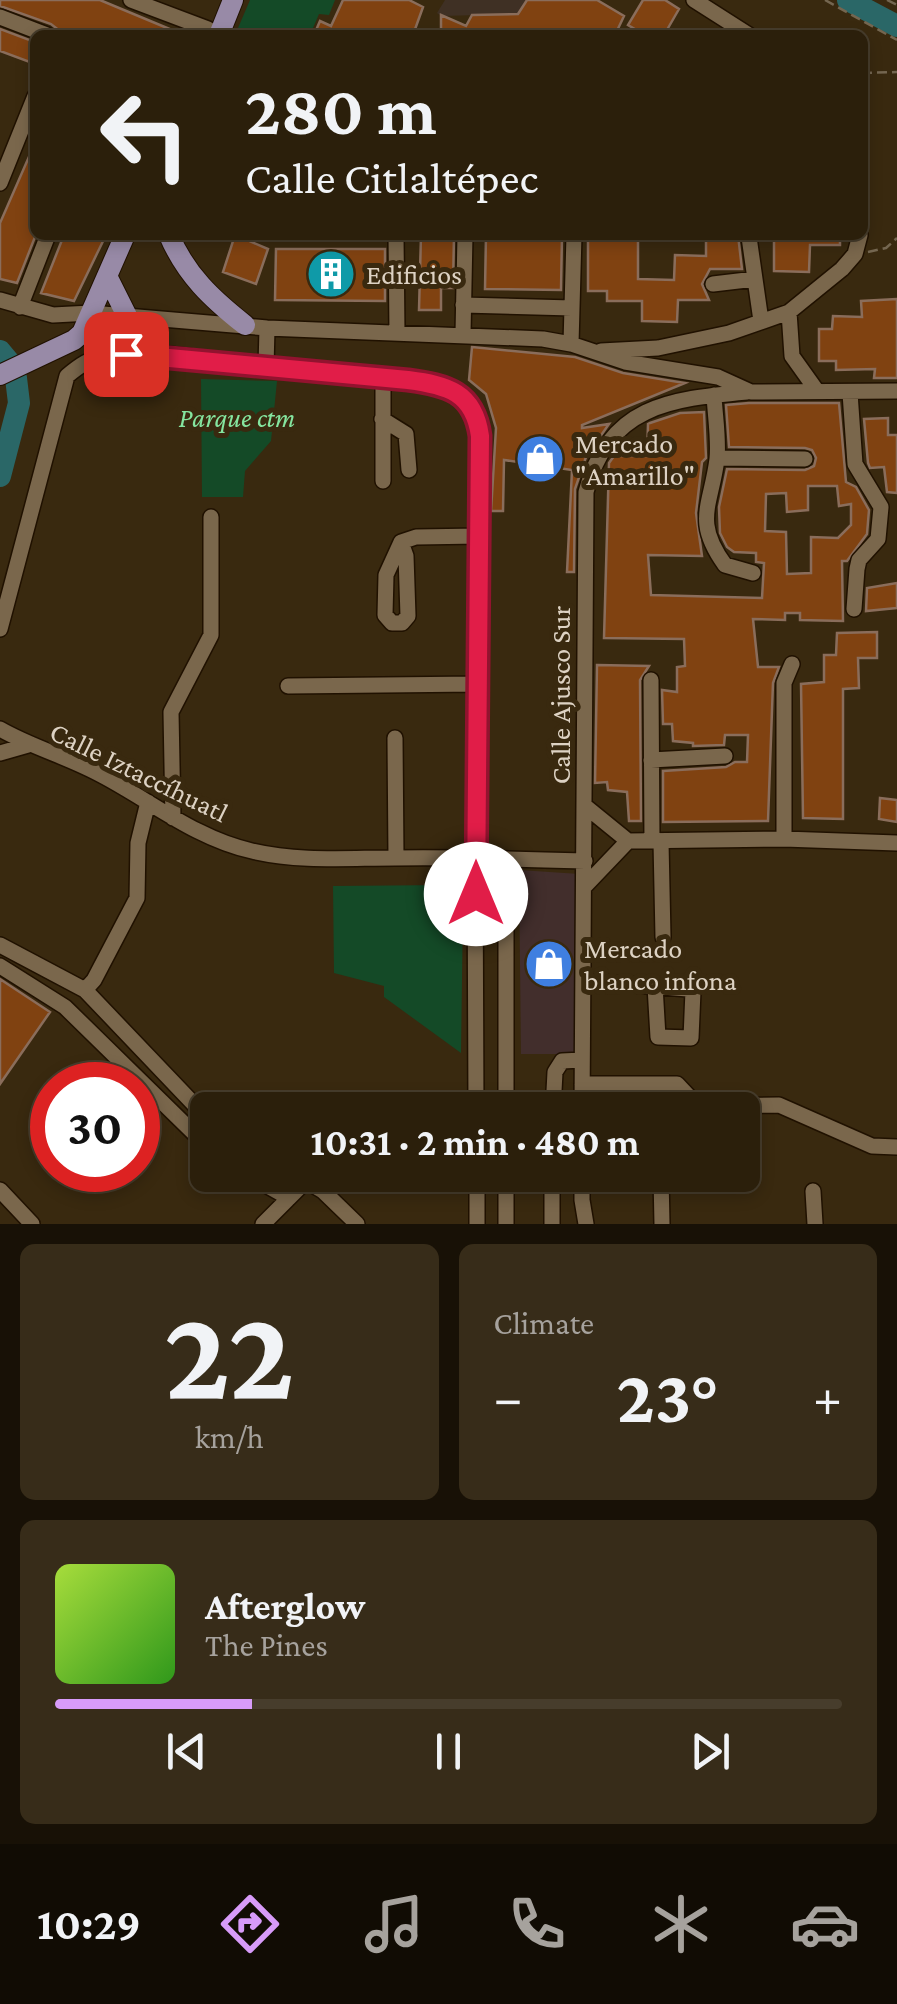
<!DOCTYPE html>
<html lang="en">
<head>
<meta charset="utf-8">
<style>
	:root { --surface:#2b1f0b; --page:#372c19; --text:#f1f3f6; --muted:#a6a29d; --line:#473d2c; --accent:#d79bf9 }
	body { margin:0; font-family:"Crimson Pro",serif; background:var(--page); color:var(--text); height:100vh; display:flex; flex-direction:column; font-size:38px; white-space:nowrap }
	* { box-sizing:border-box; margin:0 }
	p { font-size:32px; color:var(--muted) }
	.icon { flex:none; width:55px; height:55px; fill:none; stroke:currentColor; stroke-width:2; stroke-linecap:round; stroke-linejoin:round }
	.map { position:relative; height:1224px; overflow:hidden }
	.details { display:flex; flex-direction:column; gap:20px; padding:20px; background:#181106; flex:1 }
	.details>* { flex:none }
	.top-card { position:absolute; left:30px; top:30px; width:838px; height:210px; border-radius:15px; box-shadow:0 5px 15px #0003,0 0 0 2px var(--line); background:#2b1f0b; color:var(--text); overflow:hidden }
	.speed { position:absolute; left:30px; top:1062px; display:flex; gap:20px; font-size:50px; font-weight:700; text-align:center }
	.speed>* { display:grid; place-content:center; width:130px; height:130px; border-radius:50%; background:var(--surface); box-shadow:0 5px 15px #0003,0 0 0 2px var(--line); line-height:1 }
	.speed .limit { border:15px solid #d22; background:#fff; color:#111 }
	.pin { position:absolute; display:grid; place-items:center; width:85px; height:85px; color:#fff; margin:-42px; border-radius:20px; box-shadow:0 5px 15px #0006 }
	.me { position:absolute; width:110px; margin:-55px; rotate:0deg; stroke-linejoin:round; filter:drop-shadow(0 0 8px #0008) }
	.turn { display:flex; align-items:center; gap:35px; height:210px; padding:0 50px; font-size:45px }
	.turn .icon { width:130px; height:130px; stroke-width:2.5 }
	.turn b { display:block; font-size:70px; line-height:85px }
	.big { font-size:75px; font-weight:700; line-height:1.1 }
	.details .card { flex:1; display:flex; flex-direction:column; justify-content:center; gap:15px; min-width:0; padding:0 35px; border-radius:15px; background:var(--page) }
	.details .dial { align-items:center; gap:0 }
	.dial b { font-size:130px; line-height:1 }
	.song { display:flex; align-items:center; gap:30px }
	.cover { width:120px; height:120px; border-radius:15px; background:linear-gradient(135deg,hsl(80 70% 55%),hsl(110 70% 35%)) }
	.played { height:10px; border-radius:5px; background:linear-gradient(90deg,var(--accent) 25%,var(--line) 25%) }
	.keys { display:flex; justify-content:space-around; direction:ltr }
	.heat { display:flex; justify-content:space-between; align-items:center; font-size:55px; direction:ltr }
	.details .tiles { flex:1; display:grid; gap:20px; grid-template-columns:1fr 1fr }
	.card:last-child { grid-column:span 2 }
	.trip { position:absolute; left:190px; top:1092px; width:570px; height:100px; border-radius:15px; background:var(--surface); box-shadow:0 5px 15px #0003,0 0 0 2px var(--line); font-weight:700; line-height:100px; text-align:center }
	.dock { display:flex; height:160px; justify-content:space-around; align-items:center; background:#110c04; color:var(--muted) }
	.dock .icon { width:70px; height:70px }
	.dock .selected { color:var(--accent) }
	.dock b { font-size:45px; color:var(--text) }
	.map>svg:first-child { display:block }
	.commercial { fill:#422e2c }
	.education { fill:#3f3024 }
	.green { fill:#144a27 }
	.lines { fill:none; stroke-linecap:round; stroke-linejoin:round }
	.river { stroke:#2a6767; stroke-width:22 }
	.building { fill:#804211; stroke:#8a6d5b; stroke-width:2.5; fill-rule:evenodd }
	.minor-casing { stroke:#201100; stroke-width:18 }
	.major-casing { stroke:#201100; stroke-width:22 }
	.path { stroke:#746650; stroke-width:2.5; stroke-dasharray:10 5; stroke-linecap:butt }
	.minor { stroke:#7a674c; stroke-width:15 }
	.major { stroke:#988aa7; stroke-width:20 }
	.route-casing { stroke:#92132f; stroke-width:25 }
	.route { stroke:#e11d48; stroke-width:18 }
	.labels { text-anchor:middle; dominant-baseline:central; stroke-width:10; stroke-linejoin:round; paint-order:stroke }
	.poi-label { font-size:28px; fill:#ddd2c3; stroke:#39290f; text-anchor:start }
	.park-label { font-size:28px; font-style:italic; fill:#85e59f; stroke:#39290f }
	.street-label { font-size:28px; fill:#ddd2c3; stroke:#39290f }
</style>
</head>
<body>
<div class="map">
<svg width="897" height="1224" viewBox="0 0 897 1224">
	<rect width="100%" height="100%" fill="#39290f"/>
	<!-- commercial -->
	<path class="commercial" d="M519 870 580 874 577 1054H521Z"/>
	<!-- education -->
	<path class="education" d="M445 0H527L518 14 441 16 437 13Z"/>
	<!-- green -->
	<path class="green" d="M250 0H335L329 15 319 14 310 35H235Z
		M201 379 277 381 271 441 245 471 243 497H202Z
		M447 885 458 893 463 908 461 1053 384 997V986L334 973 333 886Z"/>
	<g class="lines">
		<!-- river -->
		<path class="river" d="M848 0 897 26
			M0 351 10 363
			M0 476 19 403 16 378"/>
	</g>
	<!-- building -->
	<path class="building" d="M0 0H100L184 35H65L51 24 0 6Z
		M343 0H409L423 7 413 35H314L320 21 331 26Z
		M527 0H597L624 16 615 35H441V15L466 26 472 15 518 14Z
		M643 0H665L679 9 664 35H645L628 25Z
		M0 29 35 42V64L0 51Z
		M35 143V237L17 283 0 279V223Z
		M64 235H106L74 301 41 293Z
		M235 235H250L247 240 268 249 256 284 223 272Z
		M421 235H454L453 288H441V310H419Z
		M486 235H562L561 290 485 289Z
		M588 235H638V279L674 280 675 255 706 256V235H738L742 269H710L702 284 709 300H678L677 322 642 321V301H607V291H588Z
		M774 235H840V245H810L809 272 774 271Z
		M276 249H385V301L275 300Z
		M897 299V378H874L875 369 836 370V361H819V329H832L833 316 862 317 861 301Z
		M472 347 575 357 623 373 685 383 582 425V428L609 424 586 457 575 489 574 572H567L572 470 504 460 503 511H491L496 428 486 394 469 380Z
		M749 403H839L846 482 856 487 869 510 867 534 847 561H842L843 621 800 620V613H785V620L753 619 758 667H779L773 683 768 821 663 822V771L726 767 735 762H747L748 735H725L724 745 693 746V743L673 741 672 724H663L662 690 677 692V667L685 666 684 639 604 638 609 463 614 456H647L648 424 650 423 680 413 704 412 706 458 702 462 696 513 702 556 648 555 651 595 762 598 764 563 756 562V553L734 552 727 547 720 533 719 507 727 469 805 470 814 466 816 458 812 450 805 448 729 447 726 405ZM808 486H837L839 506 851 504V525L838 538 811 537V573L787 574 786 532 765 531 766 494 786 493 787 512 808 510Z
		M888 418V435H897V493L887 492 884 467 870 468 868 463 864 419Z
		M897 583V608L866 611 867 588Z
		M877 632V658H858L859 688 843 689V819L803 818 801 684 824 682V655H836L837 633Z
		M597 665 649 666 640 680 641 821H629L627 792 608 790 607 782 595 783Z
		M880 798 897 800V822L879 819Z
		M0 979 50 1012 0 1084Z"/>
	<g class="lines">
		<!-- minor casing -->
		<g class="minor-casing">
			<path id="minor" d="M131 0 208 29
				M694 0 749 35
				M0 17 47 35
				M0 183 35 96
				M396 235 397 333
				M749 237 761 321
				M713 284 755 279
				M0 300 53 315 91 313 267 328 543 339 571 344 625 362 718 377 751 392 897 391
				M463 305 572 308
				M20 307 48 235
				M789 312 792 356 817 391
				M463 334 465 235
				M571 344 574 235
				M601 351 658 348 729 333 789 312 842 269 855 254 860 235
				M266 367 267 328
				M850 393 855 464 881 507 878 539 859 560 857 569 854 609
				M714 395C715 416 719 439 717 459 711 506 693 521 725 565L753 573
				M382 419 406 434 409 470
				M717 458 805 459
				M383 481V376
				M401 542 406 556 408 616 402 623H392L385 615 386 575 401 542 416 537 479 536
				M0 629 67 376C79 366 90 358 107 355 158 347 215 362 266 367 312 371 418 371 455 392 472 402 478 416 480 436L475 858 476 1110
				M651 680 652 841
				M288 686 477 684
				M0 729C33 748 69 757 103 776 152 802 197 839 252 851 299 862 347 858 395 858 459 857 522 859 585 861
				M395 738 396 858
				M0 753 28 745
				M651 760 725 756
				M585 806 628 841 784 839 897 843
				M173 818 171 712 211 635V517
				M784 839V683L792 664
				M661 842 663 937
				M506 859V1110
				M585 886 628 841
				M0 945 85 990 208 1119
				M0 966 65 1007 208 1147
				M584 981 688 989 693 991 691 1038 658 1037 655 986
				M85 990 94 980 137 898 138 843 148 802
				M582 1084H677L693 1101 708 1106 779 1105 872 1146 897 1147
				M553 1110 555 1072 562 1061 582 1060
				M582 1110 586 492C608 406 669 399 747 392
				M248 1175 289 1198
				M296 1175 323 1191 357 1224
				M477 1175V1224
				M506 1175V1224
				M582 1175V1200L586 1224
				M661 1176 662 1224
				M0 1190 32 1224
				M813 1191 815 1224
				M263 1224 307 1180
				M552 1224V1175"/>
		</g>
		<!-- major casing -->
		<g class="major-casing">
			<path id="major" d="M219 35 233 0
				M169 235C186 275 212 299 245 325
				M107 276 127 316
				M0 375 74 340 82 333 125 235"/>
		</g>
		<!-- path -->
		<path class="path" d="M825 0 897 40
			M887 0 897 5
			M862 73 897 72
			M868 252 886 248 897 238"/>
		<!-- minor -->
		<use href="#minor" class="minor"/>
		<!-- major -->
		<use href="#major" class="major"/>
	</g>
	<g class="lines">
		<!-- route casing -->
		<g class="route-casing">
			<path id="route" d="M126 354 408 380C447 385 474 392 480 436L476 894"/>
		</g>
		<!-- route -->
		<use href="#route" class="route"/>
	</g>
	<!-- icons -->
	<defs>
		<g id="building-disc" transform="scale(2.5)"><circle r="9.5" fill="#0f9aa8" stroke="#39290f"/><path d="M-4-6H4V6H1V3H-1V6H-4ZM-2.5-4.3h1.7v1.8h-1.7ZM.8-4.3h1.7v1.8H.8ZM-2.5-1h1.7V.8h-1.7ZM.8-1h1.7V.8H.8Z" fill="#fff"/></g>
		<g id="shop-disc" transform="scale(2.5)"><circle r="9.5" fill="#3f7fe0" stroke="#39290f"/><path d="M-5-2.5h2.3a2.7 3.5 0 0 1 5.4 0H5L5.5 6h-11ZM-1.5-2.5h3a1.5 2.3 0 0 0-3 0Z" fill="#fff"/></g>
	</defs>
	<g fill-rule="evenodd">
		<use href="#building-disc" x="331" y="274"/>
		<use href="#shop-disc" x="540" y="459"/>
		<use href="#shop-disc" x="549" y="964"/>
	</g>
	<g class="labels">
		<!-- poi labels -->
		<g class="poi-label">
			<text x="366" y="274">Edificios</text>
			<text x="575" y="443">Mercado<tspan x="575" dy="32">"Amarillo"</tspan></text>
			<text x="584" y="948">Mercado<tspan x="584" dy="32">blanco infona</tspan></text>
		</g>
		<!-- park labels -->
		<g class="park-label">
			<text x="237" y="417">Parque ctm</text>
		</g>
		<!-- street labels -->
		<g class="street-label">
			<text transform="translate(560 695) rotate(-90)">Calle Ajusco Sur</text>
			<text transform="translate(139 772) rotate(26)">Calle Iztaccíhuatl</text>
		</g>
	</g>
</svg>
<div class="speed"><div class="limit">30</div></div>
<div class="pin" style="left:126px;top:354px;background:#d93025"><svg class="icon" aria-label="arrive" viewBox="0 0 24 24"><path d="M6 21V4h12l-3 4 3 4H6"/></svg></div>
<svg class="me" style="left:476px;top:894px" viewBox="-20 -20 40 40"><circle r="19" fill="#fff"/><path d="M0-13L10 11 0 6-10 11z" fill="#e11d48"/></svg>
<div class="trip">10:31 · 2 min · 480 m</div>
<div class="top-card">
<div class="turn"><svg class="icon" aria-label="left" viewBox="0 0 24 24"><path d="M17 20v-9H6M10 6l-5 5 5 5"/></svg><div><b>280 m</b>Calle Citlaltépec</div></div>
</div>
</div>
<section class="details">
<div class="tiles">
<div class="card dial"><b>22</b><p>km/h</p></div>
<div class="card"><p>Climate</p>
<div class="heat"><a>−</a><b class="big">23°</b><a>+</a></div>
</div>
<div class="card">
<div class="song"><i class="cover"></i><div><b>Afterglow</b><p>The Pines</p></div></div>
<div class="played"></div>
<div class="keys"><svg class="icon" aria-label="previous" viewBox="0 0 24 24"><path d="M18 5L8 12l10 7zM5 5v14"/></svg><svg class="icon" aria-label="pause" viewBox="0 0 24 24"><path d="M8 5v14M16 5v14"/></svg><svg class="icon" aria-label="next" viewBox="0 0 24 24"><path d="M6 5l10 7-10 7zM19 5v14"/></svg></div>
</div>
</div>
</section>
<nav class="dock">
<b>10:29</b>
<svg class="icon selected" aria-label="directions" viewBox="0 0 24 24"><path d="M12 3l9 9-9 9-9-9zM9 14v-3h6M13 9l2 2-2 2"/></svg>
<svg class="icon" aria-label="music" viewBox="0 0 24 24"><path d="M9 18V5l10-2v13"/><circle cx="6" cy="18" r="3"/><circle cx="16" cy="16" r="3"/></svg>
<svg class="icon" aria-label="phone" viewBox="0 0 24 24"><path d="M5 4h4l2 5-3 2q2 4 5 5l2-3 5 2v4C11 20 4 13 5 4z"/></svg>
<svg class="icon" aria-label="climate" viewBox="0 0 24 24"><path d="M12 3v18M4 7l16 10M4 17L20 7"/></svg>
<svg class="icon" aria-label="car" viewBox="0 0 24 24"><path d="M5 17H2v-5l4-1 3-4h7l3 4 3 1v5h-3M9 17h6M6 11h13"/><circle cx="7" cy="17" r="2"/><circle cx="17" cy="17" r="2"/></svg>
</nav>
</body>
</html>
